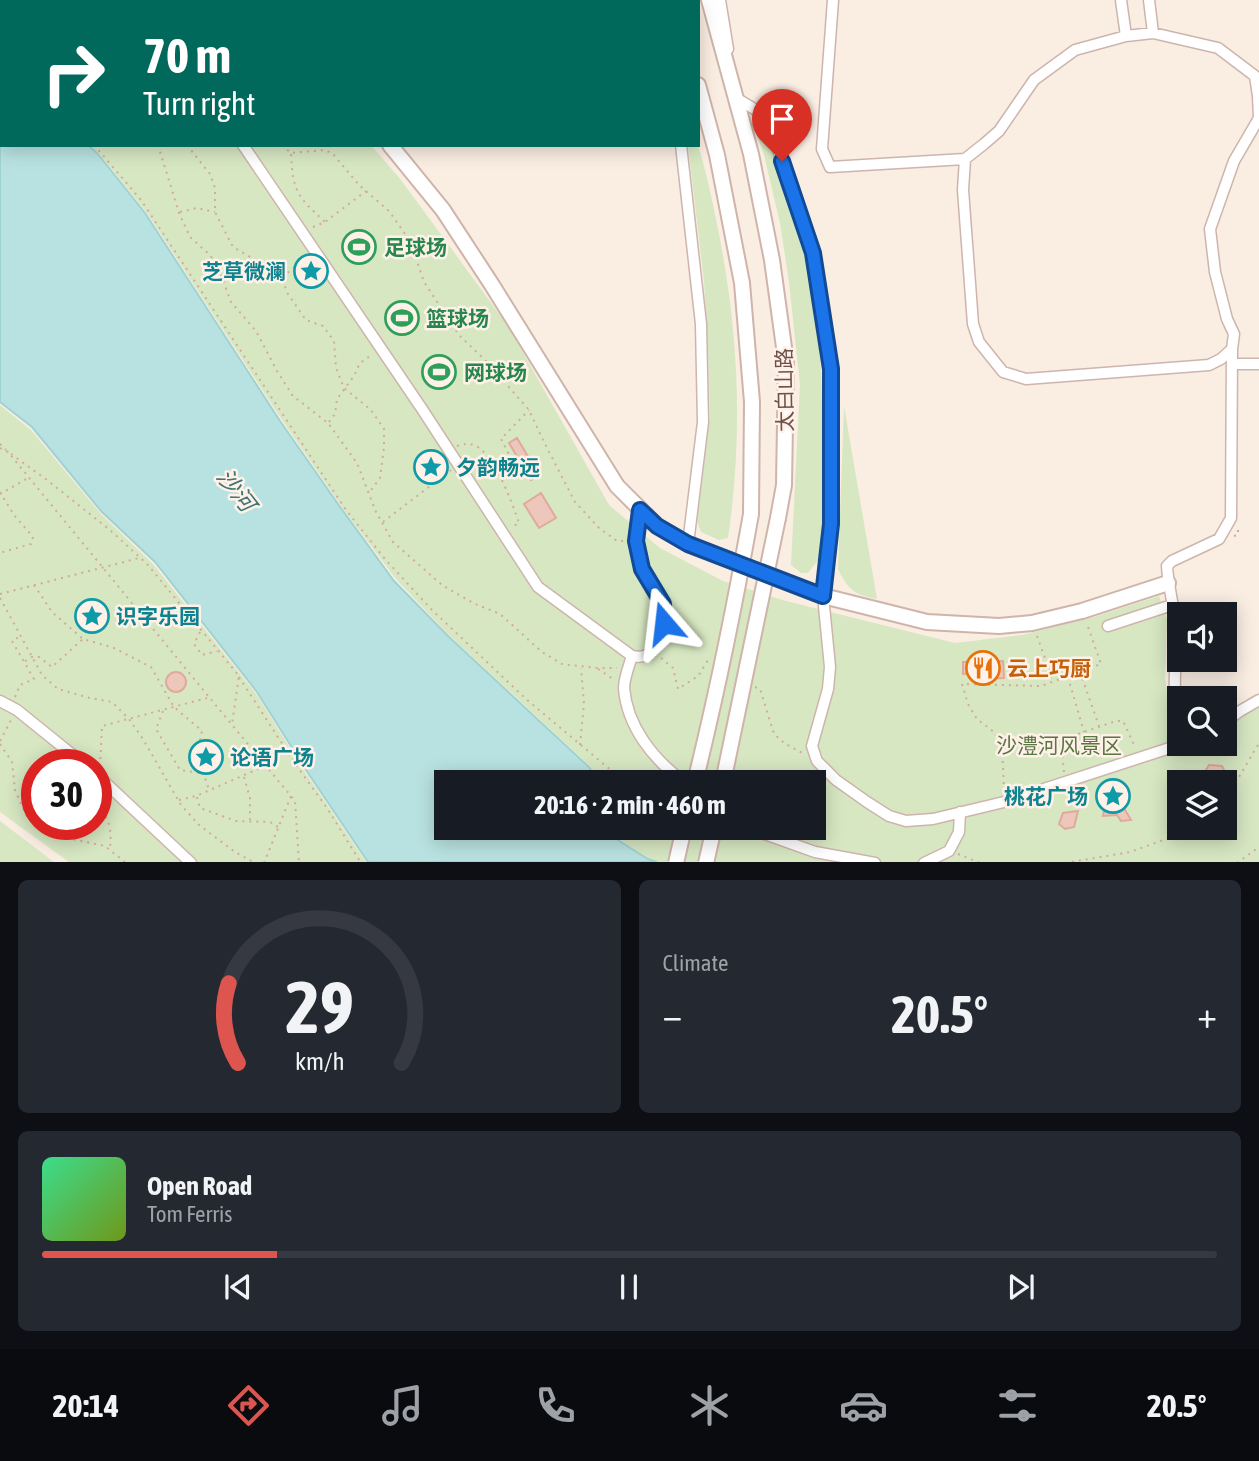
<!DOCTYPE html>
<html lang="en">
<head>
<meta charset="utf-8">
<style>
	:root { --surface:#171b24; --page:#242831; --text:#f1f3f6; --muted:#9ea1a6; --line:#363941; --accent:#dd554e }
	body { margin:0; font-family:"Asap Condensed","Noto Sans SC",sans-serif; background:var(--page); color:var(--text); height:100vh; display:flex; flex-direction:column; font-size:26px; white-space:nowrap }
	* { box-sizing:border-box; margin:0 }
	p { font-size:23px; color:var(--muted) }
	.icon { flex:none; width:38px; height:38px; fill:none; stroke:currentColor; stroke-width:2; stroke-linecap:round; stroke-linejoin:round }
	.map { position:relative; height:862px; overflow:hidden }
	.drawer { display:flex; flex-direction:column; gap:18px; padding:18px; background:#0d0f14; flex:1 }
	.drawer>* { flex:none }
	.guide { position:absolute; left:0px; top:0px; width:700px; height:147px; box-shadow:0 4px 18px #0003; background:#00695c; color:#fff; overflow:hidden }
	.controls { position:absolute; left:1167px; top:602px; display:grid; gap:14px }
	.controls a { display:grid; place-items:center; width:70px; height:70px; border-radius:0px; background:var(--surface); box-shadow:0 4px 18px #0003; font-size:35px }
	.speed { position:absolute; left:21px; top:749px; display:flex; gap:14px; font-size:35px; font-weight:700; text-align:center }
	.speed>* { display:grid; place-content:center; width:91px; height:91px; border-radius:50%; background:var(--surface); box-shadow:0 4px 18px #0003; line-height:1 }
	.speed .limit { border:10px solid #d22; background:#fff; color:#111 }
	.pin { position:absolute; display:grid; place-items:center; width:60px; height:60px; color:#fff; margin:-72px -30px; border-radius:50% 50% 50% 0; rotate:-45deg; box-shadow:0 0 7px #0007 }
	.pin .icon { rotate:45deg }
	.me { position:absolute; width:77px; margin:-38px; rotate:343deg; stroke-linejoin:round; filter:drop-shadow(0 0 5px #0008) }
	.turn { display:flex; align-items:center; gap:24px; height:147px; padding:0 28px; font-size:32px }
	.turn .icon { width:91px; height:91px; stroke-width:2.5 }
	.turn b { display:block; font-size:49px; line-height:60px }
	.big { font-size:52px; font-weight:700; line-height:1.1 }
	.drawer .card { flex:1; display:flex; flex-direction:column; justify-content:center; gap:10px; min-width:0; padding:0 24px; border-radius:10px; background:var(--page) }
	.drawer .dial { align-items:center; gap:0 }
	.dial svg { height:182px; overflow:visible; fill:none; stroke:var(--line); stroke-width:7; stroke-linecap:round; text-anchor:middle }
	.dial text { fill:var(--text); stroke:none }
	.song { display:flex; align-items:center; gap:21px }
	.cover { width:84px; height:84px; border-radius:10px; background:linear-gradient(135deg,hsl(150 70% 55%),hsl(80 70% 35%)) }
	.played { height:7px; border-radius:4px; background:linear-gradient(90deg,var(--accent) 20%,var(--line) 20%) }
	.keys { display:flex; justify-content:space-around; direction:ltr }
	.heat { display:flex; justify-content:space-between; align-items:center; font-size:38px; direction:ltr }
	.drawer .tiles { flex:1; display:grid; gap:18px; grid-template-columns:1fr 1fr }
	.card:last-child { grid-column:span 2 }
	.trip { position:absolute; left:434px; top:770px; width:392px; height:70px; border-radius:0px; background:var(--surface); box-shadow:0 4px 18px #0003; font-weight:700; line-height:70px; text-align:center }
	.tabs { display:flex; height:112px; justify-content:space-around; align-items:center; background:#090b0e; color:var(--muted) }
	.tabs .icon { width:49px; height:49px }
	.tabs .active { color:var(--accent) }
	.tabs b { font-size:32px; color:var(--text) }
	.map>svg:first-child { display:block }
	.green { fill:#d7e7c2; fill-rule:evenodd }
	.water { fill:#b8e2e1; stroke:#9fd3d2; stroke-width:2 }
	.building { fill:#eec7bc; stroke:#dfaa9d; stroke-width:2 }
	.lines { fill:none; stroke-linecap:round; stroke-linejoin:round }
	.street-casing { stroke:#cdb5ad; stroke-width:13 }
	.secondary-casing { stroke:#cfb4aa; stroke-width:18 }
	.path { stroke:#d2aa9f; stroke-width:2; stroke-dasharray:2 5; stroke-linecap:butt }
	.street { stroke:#fff; stroke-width:10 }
	.secondary { stroke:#fff; stroke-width:14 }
	.secondary-bridge-casing { stroke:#cfb4aa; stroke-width:18; stroke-linecap:butt }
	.secondary-bridge { stroke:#fff; stroke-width:14 }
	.route-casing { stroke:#114b97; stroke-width:18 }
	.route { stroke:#1a73e8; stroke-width:12 }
	.labels { text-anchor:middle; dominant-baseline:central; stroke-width:5; stroke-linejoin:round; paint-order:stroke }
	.leisure-label { font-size:21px; font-weight:bold; fill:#27864d; stroke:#fef1e8; text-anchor:start }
	.culture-label { font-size:21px; font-weight:bold; fill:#0d838f; stroke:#fef1e8; text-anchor:start }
	.street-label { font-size:21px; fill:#70514a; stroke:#fef1e8 }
	.food-label { font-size:21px; font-weight:bold; fill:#c56008; stroke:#fef1e8; text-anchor:start }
	.park-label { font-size:21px; fill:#5b7543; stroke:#fef1e8 }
	.water-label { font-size:23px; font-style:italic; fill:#407574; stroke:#fef1e8 }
</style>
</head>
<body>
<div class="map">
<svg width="1259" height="863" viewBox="0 0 1259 863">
	<rect width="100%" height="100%" fill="#faede2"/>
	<!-- green -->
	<path class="green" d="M0 0H228L230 2H2V76L0 75Z
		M755 129H759L773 152 808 262 818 334 821 372 824 476 821 549 819 559 808 573H801L791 565 800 385 789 282 780 223 764 155Z
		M90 145H371L401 180 508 326 609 505 660 548 723 581 786 601 955 643 1022 635 1094 617 1159 596 1167 620 1165 679 1171 713 1179 720 1180 744H1225V718L1259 704V862L661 863 648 858 602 828H814V782H585L594 777 591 767 449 635 395 578 342 507 282 420 147 213 98 152ZM1180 782H1225V828H1180Z
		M688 145H698C707 174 713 204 719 234 739 336 743 435 728 538L719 540 701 532 697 521 710 416 708 347 704 281Z
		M0 405 31 430 101 514 154 565 257 695 305 772 366 862H69L0 812ZM37 765H96V824H37Z
		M844 406 877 599C855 595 848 590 838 569Z
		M0 821 54 862H0Z"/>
	<!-- water -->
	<path class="water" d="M0 77 2 78V145H88L97 153 145 213 280 421 338 504 394 581 449 637 590 768 594 776 583 782H446V828H599L648 859 657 862H368L306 770 257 692 155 562 101 511 32 427 0 402Z"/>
	<!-- building -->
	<path class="building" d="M517 438 539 475 531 480 509 443Z
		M541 493 556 518 539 528 524 504Z
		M1003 661 1004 678 980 679 974 673 963 674V662Z
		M166 682a10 10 0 1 1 20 0a10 10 0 1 1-20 0Z
		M1209 765 1222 766 1225 772 1219 782H1209L1204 773Z
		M1118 798 1131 820 1121 821 1117 815 1103 816 1106 799Z
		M1078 811 1074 827 1065 829 1059 824 1063 813Z"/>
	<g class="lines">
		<!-- street casing -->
		<g class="street-casing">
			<path id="street" d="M72 0 75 2
				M162 0 164 2
				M658 0V2
				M720 0 728 49
				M833 0 822 149 830 167 965 159
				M1121 0 1126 36
				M1149 0 1153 33
				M1153 33 1218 48 1255 76 1258 96 1259 118 1234 161 1210 229 1215 272 1227 319 1234 334 1232 349 1221 359 1209 365 1026 379 1003 372 979 342 973 324 963 190 965 159 984 144 999 131 1034 80 1075 50 1126 36Z
				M736 98 756 110 774 138 813 253 831 369V524L823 596 830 667 828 689 812 746 817 761 836 780 867 802 889 816 906 821 933 819 1004 802 1182 744
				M243 145 422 409 538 587 632 656C643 658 648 656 656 647 659 642 660 637 662 632 671 600 647 591 641 565 636 545 638 531 640 510
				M681 145 701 324 703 422 688 544
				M1237 364H1259
				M1108 626 1172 605
				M632 656C629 666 624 678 624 688 627 727 654 760 684 782
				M0 701 17 710 85 765
				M1180 711H1178C1171 683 1178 655 1176 627 1174 606 1168 586 1167 566L1172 561 1219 539 1231 518 1232 349
				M1225 722 1240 711 1259 700
				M96 774 191 863
				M748 828 815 852 875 863
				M924 863 949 851 959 832 960 812"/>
		</g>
		<!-- secondary casing -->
		<g class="secondary-casing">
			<path id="secondary" d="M246 0 248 2
				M675 0 676 2
				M709 0 751 154 772 260 786 362 784 485 778 518
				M698 85 717 155 742 283 752 402 751 514
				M390 145 443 210 492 285 617 486 657 526 688 544 823 596 927 622 999 626 1032 623 1082 611 1168 583"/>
		</g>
		<!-- path -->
		<path class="path" d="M0 4H2
			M0 37 2 38
			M0 69 2 71
			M94 145 141 200 346 510 385 559 431 609 526 699 625 782
			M158 145 179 213 190 237 210 255 218 267 231 302 256 331 277 371 293 396 328 423 357 463 376 512 393 542 442 585 473 603 500 614 542 652 562 664 597 668H617
			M187 145 210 174 215 188V212L233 247 261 263 281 277 288 294 306 320 323 326 334 341 336 368 344 388 371 410 384 429V447L380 478 369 493
			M282 145 291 153 325 150 333 154 359 185 389 211 410 241 424 282 459 335 487 362 529 410 544 442 575 502 599 528 617 541H628
			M291 154C293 192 297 196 325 222
			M180 212 197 208 215 212
			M313 227 325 222 366 191
			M282 277 308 257
			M329 422 335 414 337 399 354 376 360 363 373 354
			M0 444 6 450
			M457 446C463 444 468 443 474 445 495 454 512 503 519 523L512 527
			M0 448 8 452 209 697 295 801 299 863
			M11 454 47 480 110 530 148 565 239 676 232 724
			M500 475 513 462 501 439 529 410
			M0 492 14 515 33 537 31 544 3 552 0 554
			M0 494 28 478
			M383 522 451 470
			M1234 536 1238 535V527
			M34 585 52 612 83 639 114 648 151 667 174 707 202 731 197 754 209 790
			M0 594 139 558
			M0 598 42 675 58 689 90 698 112 702 129 719 143 739 181 805 199 825 235 852 255 863
			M200 632 194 644 202 655 217 651
			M1037 636 1053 680
			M661 658 673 668 678 689 698 676 708 660H710
			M25 661 32 657H39L52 667 83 639
			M598 669 613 679
			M1080 672 1099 726
			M239 677 296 765 327 808 361 863
			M1068 677 1084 732
			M755 687 760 689 774 734 784 743 804 754
			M15 697 20 685 34 679 12 641 19 637
			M163 711 156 729 180 770 202 773
			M0 741 11 720
			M0 744 12 762 15 790 26 815 43 833 105 846 126 863
			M580 745 584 704 581 668
			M100 766 102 726 207 698
			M1064 772 1061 743 1066 738 1116 721H1123L1135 747
			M244 777 250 798V820
			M1004 791 1002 745 994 732 977 719 968 704 962 684 1041 686 1101 664 1087 624
			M197 797 200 808 236 821 270 822 278 827
			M96 798C98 807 103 811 107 819 111 828 111 839 110 848
			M179 800 196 796 265 766
			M1225 801 1259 743
			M958 854 980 863
			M264 863 291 796
			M1065 863 1130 852 1197 828
			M1237 863 1259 847"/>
		<!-- street -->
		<use href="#street" class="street"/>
		<!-- secondary -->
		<use href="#secondary" class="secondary"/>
		<!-- secondary-bridge casing -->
		<g class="secondary-bridge-casing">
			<path id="secondary-bridge" d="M695 782C717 693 735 604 751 514
				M723 782 778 518
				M676 863 684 828
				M706 863 714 828"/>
		</g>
		<!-- secondary-bridge -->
		<use href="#secondary-bridge" class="secondary-bridge"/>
	</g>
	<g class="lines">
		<!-- route casing -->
		<g class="route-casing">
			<path id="route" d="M664 623 663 604 642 569 636 541 640 510 657 526 688 544 823 596 831 524V369L813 253 782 161"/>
		</g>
		<!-- route -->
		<use href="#route" class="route"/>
	</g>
	<!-- icons -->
	<defs>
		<g id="stadium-ring" transform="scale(1.75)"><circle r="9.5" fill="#fef1e8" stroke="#2e9e5b" stroke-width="1.5"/><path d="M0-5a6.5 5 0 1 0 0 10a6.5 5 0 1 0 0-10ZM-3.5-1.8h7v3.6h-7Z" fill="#2e9e5b"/></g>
		<g id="sight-ring" transform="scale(1.75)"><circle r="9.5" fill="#fef1e8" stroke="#0f9aa8" stroke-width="1.5"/><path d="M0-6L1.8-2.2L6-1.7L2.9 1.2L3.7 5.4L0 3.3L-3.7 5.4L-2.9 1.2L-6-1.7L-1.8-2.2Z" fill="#0f9aa8"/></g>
		<g id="restaurant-ring" transform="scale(1.75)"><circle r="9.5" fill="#fef1e8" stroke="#e8710a" stroke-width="1.5"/><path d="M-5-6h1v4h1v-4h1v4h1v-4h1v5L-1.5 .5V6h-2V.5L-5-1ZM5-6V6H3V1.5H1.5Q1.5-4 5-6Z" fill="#e8710a"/></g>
	</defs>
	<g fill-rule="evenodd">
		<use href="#stadium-ring" x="359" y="247"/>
		<use href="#sight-ring" x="311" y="271"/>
		<use href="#stadium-ring" x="402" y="318"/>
		<use href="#stadium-ring" x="439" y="372"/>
		<use href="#sight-ring" x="431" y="467"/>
		<use href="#sight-ring" x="92" y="616"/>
		<use href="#restaurant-ring" x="983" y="668"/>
		<use href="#sight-ring" x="206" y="757"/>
		<use href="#sight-ring" x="1113" y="796"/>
	</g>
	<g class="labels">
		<!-- leisure labels -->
		<g class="leisure-label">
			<text x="384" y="247">足球场</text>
			<text x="426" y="318">篮球场</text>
			<text x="464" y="372">网球场</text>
		</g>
		<!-- culture labels -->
		<g class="culture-label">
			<text x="286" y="271" text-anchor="end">芝草微澜</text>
			<text x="456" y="467">夕韵畅远</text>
			<text x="116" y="616">识字乐园</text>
			<text x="230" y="757">论语广场</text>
			<text x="1088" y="796" text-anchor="end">桃花广场</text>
		</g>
		<!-- street labels -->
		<g class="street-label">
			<text transform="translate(784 390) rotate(-91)">太白山路</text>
		</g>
		<!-- food labels -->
		<g class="food-label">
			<text x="1007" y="668">云上巧厨</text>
		</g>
		<!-- park labels -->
		<g class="park-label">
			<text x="1059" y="745">沙澧河风景区</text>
		</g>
		<!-- water labels -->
		<g class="water-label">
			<text transform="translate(236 490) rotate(52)">沙河</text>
		</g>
	</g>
</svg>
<div class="controls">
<a><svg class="icon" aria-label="sound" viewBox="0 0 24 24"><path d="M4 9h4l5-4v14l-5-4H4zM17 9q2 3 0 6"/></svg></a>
<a><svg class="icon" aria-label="search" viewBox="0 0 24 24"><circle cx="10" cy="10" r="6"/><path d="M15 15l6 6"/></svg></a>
<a><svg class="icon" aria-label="layers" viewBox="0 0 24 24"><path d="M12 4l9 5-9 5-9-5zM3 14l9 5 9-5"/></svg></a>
</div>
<div class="speed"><div class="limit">30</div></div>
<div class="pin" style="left:782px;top:161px;background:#d93025"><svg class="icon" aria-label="arrive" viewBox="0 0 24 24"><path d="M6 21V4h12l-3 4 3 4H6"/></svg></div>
<svg class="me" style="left:664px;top:623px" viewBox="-20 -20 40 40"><path d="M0-17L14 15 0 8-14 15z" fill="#1a73e8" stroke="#fff" stroke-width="4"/></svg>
<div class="trip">20:16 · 2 min · 460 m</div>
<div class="guide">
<div class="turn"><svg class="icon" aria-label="right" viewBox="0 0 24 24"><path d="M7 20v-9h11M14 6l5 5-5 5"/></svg><div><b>70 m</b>Turn right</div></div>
</div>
</div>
<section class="drawer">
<div class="tiles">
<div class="card dial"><svg viewBox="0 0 100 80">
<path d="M14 69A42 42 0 1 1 86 69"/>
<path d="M14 69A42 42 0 0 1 10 34" stroke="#dd554e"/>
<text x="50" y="56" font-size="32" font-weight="700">29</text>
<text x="50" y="72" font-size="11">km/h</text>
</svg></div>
<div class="card"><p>Climate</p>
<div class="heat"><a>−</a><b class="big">20.5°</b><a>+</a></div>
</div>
<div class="card">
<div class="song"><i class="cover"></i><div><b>Open Road</b><p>Tom Ferris</p></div></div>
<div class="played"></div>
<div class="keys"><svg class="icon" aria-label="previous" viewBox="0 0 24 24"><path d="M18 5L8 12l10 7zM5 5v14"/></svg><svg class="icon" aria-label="pause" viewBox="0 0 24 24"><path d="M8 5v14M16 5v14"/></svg><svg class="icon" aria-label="next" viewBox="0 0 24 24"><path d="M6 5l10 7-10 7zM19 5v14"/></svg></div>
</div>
</div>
</section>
<nav class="tabs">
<b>20:14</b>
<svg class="icon active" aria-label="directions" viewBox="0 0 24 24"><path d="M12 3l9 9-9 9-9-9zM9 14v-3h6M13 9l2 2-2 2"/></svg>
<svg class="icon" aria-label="music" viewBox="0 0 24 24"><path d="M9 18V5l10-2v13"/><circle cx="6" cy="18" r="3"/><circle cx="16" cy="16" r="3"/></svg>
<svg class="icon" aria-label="phone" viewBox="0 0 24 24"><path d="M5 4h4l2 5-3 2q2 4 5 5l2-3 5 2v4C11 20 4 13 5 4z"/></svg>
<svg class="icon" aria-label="climate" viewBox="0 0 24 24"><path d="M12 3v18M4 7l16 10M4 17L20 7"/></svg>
<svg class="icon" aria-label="car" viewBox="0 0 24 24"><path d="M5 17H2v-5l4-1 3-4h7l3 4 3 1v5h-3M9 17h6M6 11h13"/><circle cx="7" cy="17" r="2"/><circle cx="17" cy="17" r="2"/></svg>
<svg class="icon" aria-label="filters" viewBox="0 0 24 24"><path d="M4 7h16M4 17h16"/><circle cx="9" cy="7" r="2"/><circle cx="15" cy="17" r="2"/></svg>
<b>20.5°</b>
</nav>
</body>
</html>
